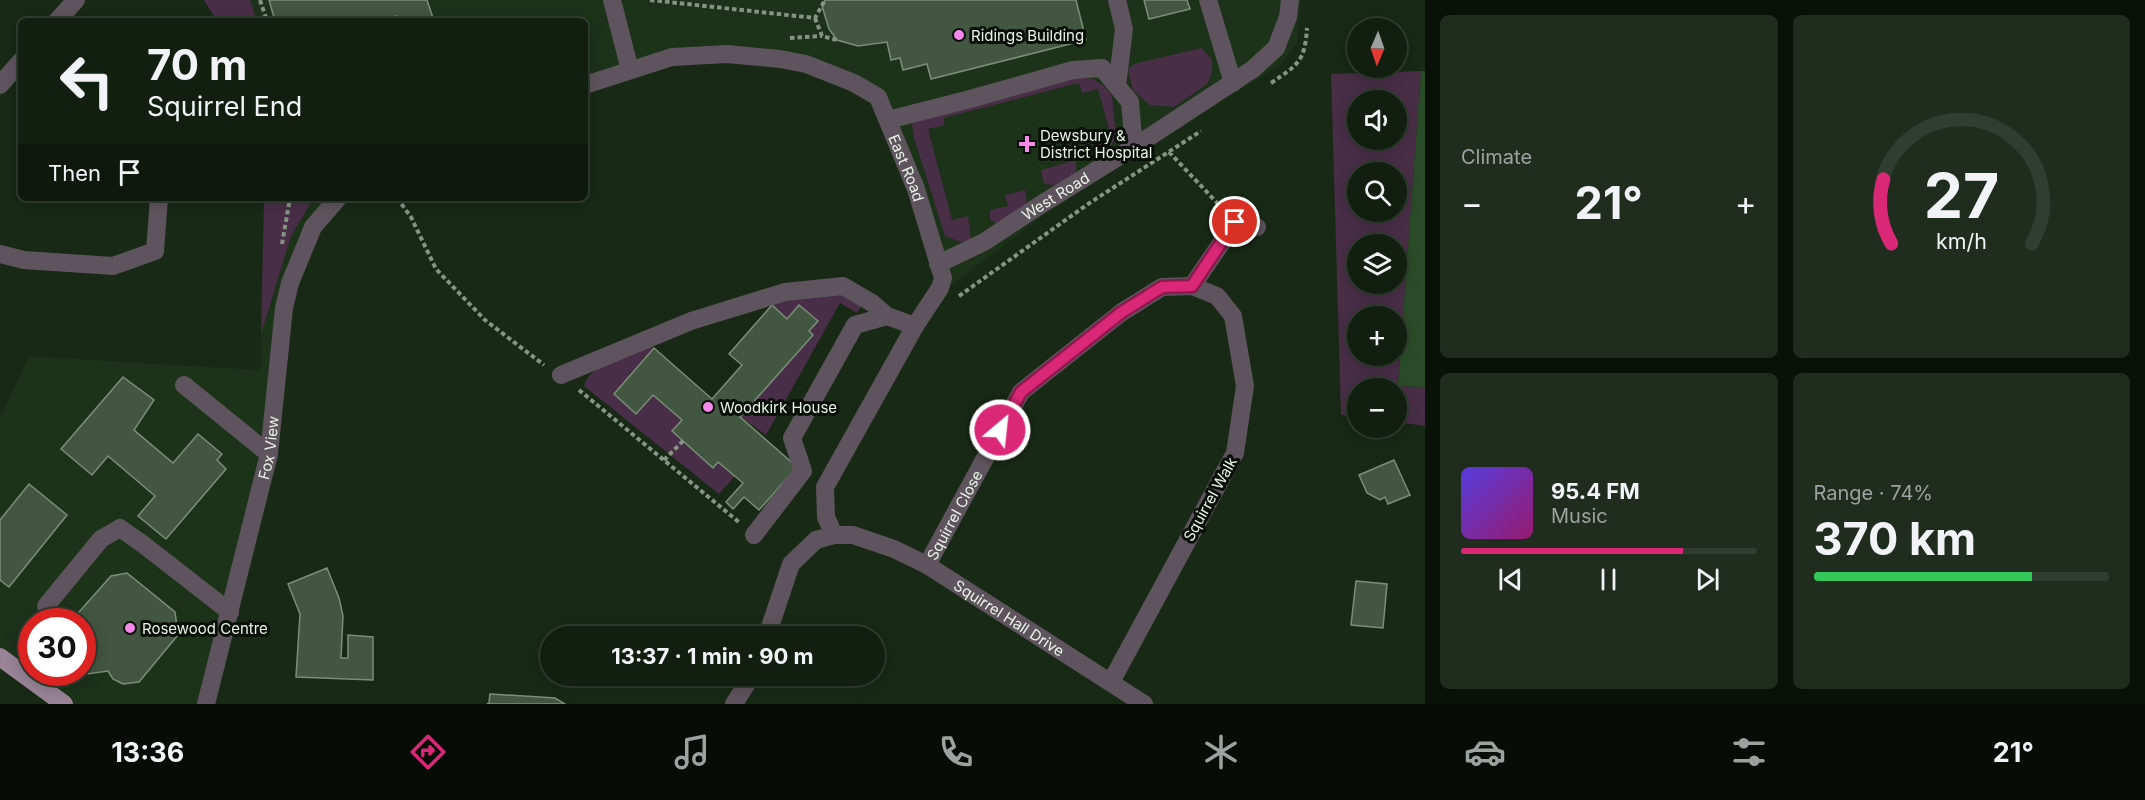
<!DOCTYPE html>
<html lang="en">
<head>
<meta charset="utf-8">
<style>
	:root { --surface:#121f10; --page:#1f2c1e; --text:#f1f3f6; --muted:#9ca29f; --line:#313d30; --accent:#db2777 }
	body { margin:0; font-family:Inter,sans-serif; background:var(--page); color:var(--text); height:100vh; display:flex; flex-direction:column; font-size:22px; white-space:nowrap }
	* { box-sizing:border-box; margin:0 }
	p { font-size:20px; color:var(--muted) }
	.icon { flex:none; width:33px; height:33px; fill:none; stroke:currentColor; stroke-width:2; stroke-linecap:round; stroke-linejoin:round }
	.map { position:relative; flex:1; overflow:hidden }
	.details { display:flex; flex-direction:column; gap:15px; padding:15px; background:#0a1109; width:720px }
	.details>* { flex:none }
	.guide { position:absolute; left:18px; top:18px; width:570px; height:183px; border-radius:9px; box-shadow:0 3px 15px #0003,0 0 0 2px var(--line); background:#121f10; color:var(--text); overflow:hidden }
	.needle { width:39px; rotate:182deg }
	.tools { position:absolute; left:1347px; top:18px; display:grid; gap:12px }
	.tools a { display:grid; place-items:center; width:60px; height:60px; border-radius:50%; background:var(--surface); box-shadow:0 3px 15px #0003,0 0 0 2px var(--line); font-size:30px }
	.speed { position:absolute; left:18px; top:608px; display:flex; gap:12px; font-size:30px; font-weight:700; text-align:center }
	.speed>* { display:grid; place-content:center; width:78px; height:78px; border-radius:50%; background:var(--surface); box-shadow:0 3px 15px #0003,0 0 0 2px var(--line); line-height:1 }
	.speed .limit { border:9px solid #d22; background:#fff; color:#111 }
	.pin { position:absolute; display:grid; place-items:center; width:51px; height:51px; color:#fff; margin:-26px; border:3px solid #fff; border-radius:50%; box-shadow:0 2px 6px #0007 }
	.me { position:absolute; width:66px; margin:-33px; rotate:28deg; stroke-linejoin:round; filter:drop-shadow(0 0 4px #0008) }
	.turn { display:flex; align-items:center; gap:21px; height:126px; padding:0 30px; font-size:27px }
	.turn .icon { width:78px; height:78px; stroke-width:2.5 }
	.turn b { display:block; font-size:42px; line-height:51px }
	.then { display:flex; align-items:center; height:57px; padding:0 30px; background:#0003; gap:12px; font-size:22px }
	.big { font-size:45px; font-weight:700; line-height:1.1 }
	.details .widget { flex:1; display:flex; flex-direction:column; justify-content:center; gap:9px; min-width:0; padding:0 21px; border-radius:9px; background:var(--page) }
	.details .dial { align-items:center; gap:0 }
	.dial svg { height:156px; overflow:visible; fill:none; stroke:var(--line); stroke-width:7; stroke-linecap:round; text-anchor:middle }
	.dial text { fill:var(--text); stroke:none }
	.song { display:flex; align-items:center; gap:18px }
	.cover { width:72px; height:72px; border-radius:9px; background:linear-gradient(135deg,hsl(250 70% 55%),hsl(320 70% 35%)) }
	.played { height:6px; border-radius:3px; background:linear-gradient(90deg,var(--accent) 75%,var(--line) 75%) }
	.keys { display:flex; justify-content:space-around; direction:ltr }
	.heat { display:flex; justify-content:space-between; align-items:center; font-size:33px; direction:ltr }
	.charge { height:9px; border-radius:4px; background:linear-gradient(90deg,#34c759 74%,var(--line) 0) }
	.details .tiles { flex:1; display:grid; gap:15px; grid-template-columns:repeat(2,1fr) }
	.trip { position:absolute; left:540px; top:626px; width:345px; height:60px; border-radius:30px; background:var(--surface); box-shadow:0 3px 15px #0003,0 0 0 2px var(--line); font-weight:700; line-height:60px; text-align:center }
	.menu { display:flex; height:96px; justify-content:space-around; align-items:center; background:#070c06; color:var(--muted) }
	.menu .icon { width:42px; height:42px }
	.menu .on { color:var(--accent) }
	.menu b { font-size:27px; color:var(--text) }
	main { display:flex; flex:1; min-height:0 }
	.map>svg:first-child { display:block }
	.built { fill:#1c3219; fill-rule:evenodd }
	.green { fill:#482e46; fill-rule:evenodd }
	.water { fill:#2b4c28 }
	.building { fill:#435641; stroke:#7b8f78; stroke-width:1.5 }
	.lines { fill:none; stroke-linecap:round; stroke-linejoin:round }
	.path { stroke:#869484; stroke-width:4; stroke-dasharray:4.5 3; stroke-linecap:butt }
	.minor { stroke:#5e545d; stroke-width:18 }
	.major { stroke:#988496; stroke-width:18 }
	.route-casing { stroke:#8e194d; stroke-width:15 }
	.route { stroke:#db2777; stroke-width:10 }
	.poi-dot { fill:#f688ec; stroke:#080f07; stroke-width:2 }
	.labels { text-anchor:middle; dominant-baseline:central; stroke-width:6; stroke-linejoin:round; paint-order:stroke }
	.poi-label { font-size:15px; fill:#e9f4e7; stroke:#080f07; text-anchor:start }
	.street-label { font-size:15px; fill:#e9f4e7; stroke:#080f07 }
</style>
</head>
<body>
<main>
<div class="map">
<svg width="1425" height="704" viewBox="0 0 1425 704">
	<rect width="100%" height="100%" fill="#182916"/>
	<!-- built -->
	<path class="built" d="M204 0H1301L1297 44 1281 64 1047 213 951 285 938 264 888 120 854 83 727 54 585 85V21H217Z
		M264 198H338L290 283 272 432 206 704H64L0 651V418L29 356 260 370 264 273ZM32 621H82V672H32Z"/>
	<!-- green -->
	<path class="green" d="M204 0H250L257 21H217Z
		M1201 48 1212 59V72L1207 84 1174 107 1150 105 1133 91 1128 69 1134 64Z
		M1421 71 1398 386 1425 387V426L1397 422 1396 388H1358L1357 417 1341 415 1331 74ZM1358 100H1396V140H1358ZM1358 172H1396V212H1358ZM1358 244H1396V284H1358ZM1358 316H1396V356H1358Z
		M1075 77 1093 79 1104 86 1112 96 1116 137 1110 148 1098 155 1092 134 1109 129 1098 89 1082 93 1079 83 943 118 945 125 928 129 952 220 968 216 971 240 961 242 945 236 914 138 912 124 923 116Z
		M1076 160V173L1055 185 1044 184 1041 170Z
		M1025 190 1027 205 999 224 990 220V210L1008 206 1005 195Z
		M264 198H314L291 236 261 334Z
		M838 294 862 305 857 313 840 303 766 435 740 417 813 335 809 331 818 321 799 305 787 319 772 305 774 301Z
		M649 346 654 348 614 394 636 413 653 395 682 420 672 431 713 467 718 462 735 476 719 494 584 386C589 364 630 353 649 346Z"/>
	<!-- water -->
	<path class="water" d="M1421 71H1425V387L1398 386Z"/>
	<!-- building -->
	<path class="building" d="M269 0H427L434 21H398L396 16 382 21H275Z
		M825 0H1076L1086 40 931 79 927 64 903 70 900 58 891 60 887 42 858 46 837 40 829 29 822 6Z
		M1144 0H1187L1190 9 1149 19Z
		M772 305 787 319 799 305 818 321 809 331 813 335 740 417 797 467 759 510 744 497 733 509 726 502 743 483 718 462 713 468 672 431 682 420 653 395 636 414 614 394 654 348 712 399 742 365 729 354Z
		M123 377 154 400 134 430 173 463 198 434 222 454 217 460 226 469 166 539 138 516 155 496 108 456 92 475 61 449Z
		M1394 460 1410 495 1388 504 1385 497 1380 500 1367 493 1359 475Z
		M29 484 67 515 9 587 0 580V520Z
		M327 568 339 598 343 616 341 658H348V635L373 637V680L296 677 300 614 288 584Z
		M127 573 175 612 178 635 139 682 123 684 113 679 108 671 87 674 82 649V621H71L111 576Z
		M1356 581 1387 584 1383 628 1351 625Z
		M490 694 555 698 565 704H487L489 703Z"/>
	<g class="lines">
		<!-- path -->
		<path class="path" d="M260 0 267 21
			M650 0 815 18 825 0
			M815 18 822 36 837 40
			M790 38 822 36
			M1271 83C1298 65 1305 61 1307 28
			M1169 152 1222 208
			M397 198 411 217 436 269 485 320 544 365
			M282 244 290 198
			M959 296 1088 204 1201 131
			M579 390 740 523
			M664 460 683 441"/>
		<!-- minor -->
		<g class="minor">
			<path d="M612 0 630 70"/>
			<path d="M1208 0 1233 83"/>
			<path d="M57 21 76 0"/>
			<path d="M0 85 21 61"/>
			<path id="s1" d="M585 85 672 57 727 54 780 59 806 64 854 83 878 97 916 189 943 278 940 288 915 326 825 487 826 517 834 535"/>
			<path d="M1117 86 1124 29 1117 0"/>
			<path d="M888 120 970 99 1073 70 1102 68 1130 102 1134 147"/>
			<path d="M0 254 24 260 113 266 155 251 159 198"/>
			<path id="s2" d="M938 264 984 242 1037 207 1134 147 1253 69 1276 48 1288 17 1290 0"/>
			<path d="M1192 286 1235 223 1257 227"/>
			<path d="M561 375 691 321 785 292 843 286 872 303 887 316 915 326"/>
			<path d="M184 385 269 454"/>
			<path d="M754 535 803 471 792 438 855 325 887 316"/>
			<path id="s3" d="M927 565 1021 392 1122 312 1162 287 1192 286 1217 296 1233 316 1245 386 1235 453 1111 682"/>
			<path d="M46 606 101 539 120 528 144 545 230 612"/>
			<path id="s4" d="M767 636 791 564 816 540 834 535H853L894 549 927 565 1144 704"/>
			<path id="s5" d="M206 704 269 454 284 308 290 283 313 227 338 198"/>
			<path d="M734 704 752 675"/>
		</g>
		<!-- major -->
		<path class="major" d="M0 657 64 704"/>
	</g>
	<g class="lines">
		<!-- route casing -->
		<g class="route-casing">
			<path id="route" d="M1000 430 1021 392 1122 312 1162 287 1192 286 1235 222"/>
		</g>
		<!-- route -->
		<use href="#route" class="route"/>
	</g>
	<!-- markers -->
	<g class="poi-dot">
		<circle cx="959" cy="35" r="6"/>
		<path d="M1024 135h6v6h6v6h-6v6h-6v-6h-6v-6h6z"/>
		<circle cx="708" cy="407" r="6"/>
		<circle cx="130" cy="628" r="6"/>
	</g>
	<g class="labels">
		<!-- poi labels -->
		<g class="poi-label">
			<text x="971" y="35">Ridings Building</text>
			<text x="1040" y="135">Dewsbury &amp;<tspan x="1040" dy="17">District Hospital</tspan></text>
			<text x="720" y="407">Woodkirk House</text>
			<text x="142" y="628">Rosewood Centre</text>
		</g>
		<!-- street labels -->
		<g class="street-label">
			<text stroke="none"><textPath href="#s1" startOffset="382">East Road</textPath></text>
			<text stroke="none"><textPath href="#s2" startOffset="136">West Road</textPath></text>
			<text stroke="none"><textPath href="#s5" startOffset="264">Fox View</textPath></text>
			<text transform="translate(1210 499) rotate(-61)">Squirrel Walk</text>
			<text stroke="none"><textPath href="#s3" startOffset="57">Squirrel Close</textPath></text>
			<text stroke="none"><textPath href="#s4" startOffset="326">Squirrel Hall Drive</textPath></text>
		</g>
	</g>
</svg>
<div class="tools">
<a><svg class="needle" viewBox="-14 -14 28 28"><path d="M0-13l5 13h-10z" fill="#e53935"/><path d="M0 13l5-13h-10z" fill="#9ca29f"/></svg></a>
<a><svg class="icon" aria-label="sound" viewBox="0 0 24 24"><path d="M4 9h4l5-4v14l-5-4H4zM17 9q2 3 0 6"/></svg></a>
<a><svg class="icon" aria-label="search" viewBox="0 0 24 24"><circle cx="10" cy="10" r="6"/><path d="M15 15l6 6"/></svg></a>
<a><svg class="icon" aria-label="layers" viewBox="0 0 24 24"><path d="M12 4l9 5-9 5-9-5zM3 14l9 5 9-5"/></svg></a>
<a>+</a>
<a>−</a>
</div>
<div class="speed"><div class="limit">30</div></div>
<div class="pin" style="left:1235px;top:222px;background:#d93025"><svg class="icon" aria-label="arrive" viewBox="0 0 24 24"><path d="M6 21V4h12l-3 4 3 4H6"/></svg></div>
<svg class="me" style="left:1000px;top:430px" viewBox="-20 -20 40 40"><circle r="17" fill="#db2777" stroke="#fff" stroke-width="3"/><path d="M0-11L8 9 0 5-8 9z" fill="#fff"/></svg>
<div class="trip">13:37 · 1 min · 90 m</div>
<div class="guide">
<div class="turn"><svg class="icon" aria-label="left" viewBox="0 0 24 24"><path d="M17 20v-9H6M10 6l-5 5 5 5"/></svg><div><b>70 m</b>Squirrel End</div></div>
<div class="then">Then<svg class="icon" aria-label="arrive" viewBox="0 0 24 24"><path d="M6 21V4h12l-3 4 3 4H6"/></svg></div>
</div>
</div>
<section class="details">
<div class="tiles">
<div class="widget"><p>Climate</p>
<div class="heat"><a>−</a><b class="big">21°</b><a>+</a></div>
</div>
<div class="widget dial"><svg viewBox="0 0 100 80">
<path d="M14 69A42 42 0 1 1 86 69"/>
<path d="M14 69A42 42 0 0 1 10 36" stroke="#db2777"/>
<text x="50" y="56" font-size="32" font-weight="700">27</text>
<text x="50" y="72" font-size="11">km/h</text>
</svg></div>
<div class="widget">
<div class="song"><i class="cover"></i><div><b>95.4 FM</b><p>Music</p></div></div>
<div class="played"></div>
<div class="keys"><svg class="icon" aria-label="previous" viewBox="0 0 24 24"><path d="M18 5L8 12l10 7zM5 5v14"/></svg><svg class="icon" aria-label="pause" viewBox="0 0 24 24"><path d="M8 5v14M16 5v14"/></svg><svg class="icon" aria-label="next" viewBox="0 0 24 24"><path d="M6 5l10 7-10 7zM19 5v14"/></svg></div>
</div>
<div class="widget"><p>Range · 74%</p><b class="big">370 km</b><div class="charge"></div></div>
</div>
</section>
</main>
<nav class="menu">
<b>13:36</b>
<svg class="icon on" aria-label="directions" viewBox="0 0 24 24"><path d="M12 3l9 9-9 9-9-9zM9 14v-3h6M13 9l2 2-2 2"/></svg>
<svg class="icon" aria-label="music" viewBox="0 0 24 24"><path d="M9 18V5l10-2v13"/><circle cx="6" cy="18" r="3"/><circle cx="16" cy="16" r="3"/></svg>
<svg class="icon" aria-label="phone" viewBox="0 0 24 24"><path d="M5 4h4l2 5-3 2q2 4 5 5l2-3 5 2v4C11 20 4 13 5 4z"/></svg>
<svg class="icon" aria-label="climate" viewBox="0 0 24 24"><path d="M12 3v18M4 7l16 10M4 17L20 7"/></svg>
<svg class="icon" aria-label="car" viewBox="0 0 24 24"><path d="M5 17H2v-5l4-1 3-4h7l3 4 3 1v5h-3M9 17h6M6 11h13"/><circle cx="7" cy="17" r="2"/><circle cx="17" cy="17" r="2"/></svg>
<svg class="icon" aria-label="filters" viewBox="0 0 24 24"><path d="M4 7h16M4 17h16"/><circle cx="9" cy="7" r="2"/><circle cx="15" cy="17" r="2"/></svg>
<b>21°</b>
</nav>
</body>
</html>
